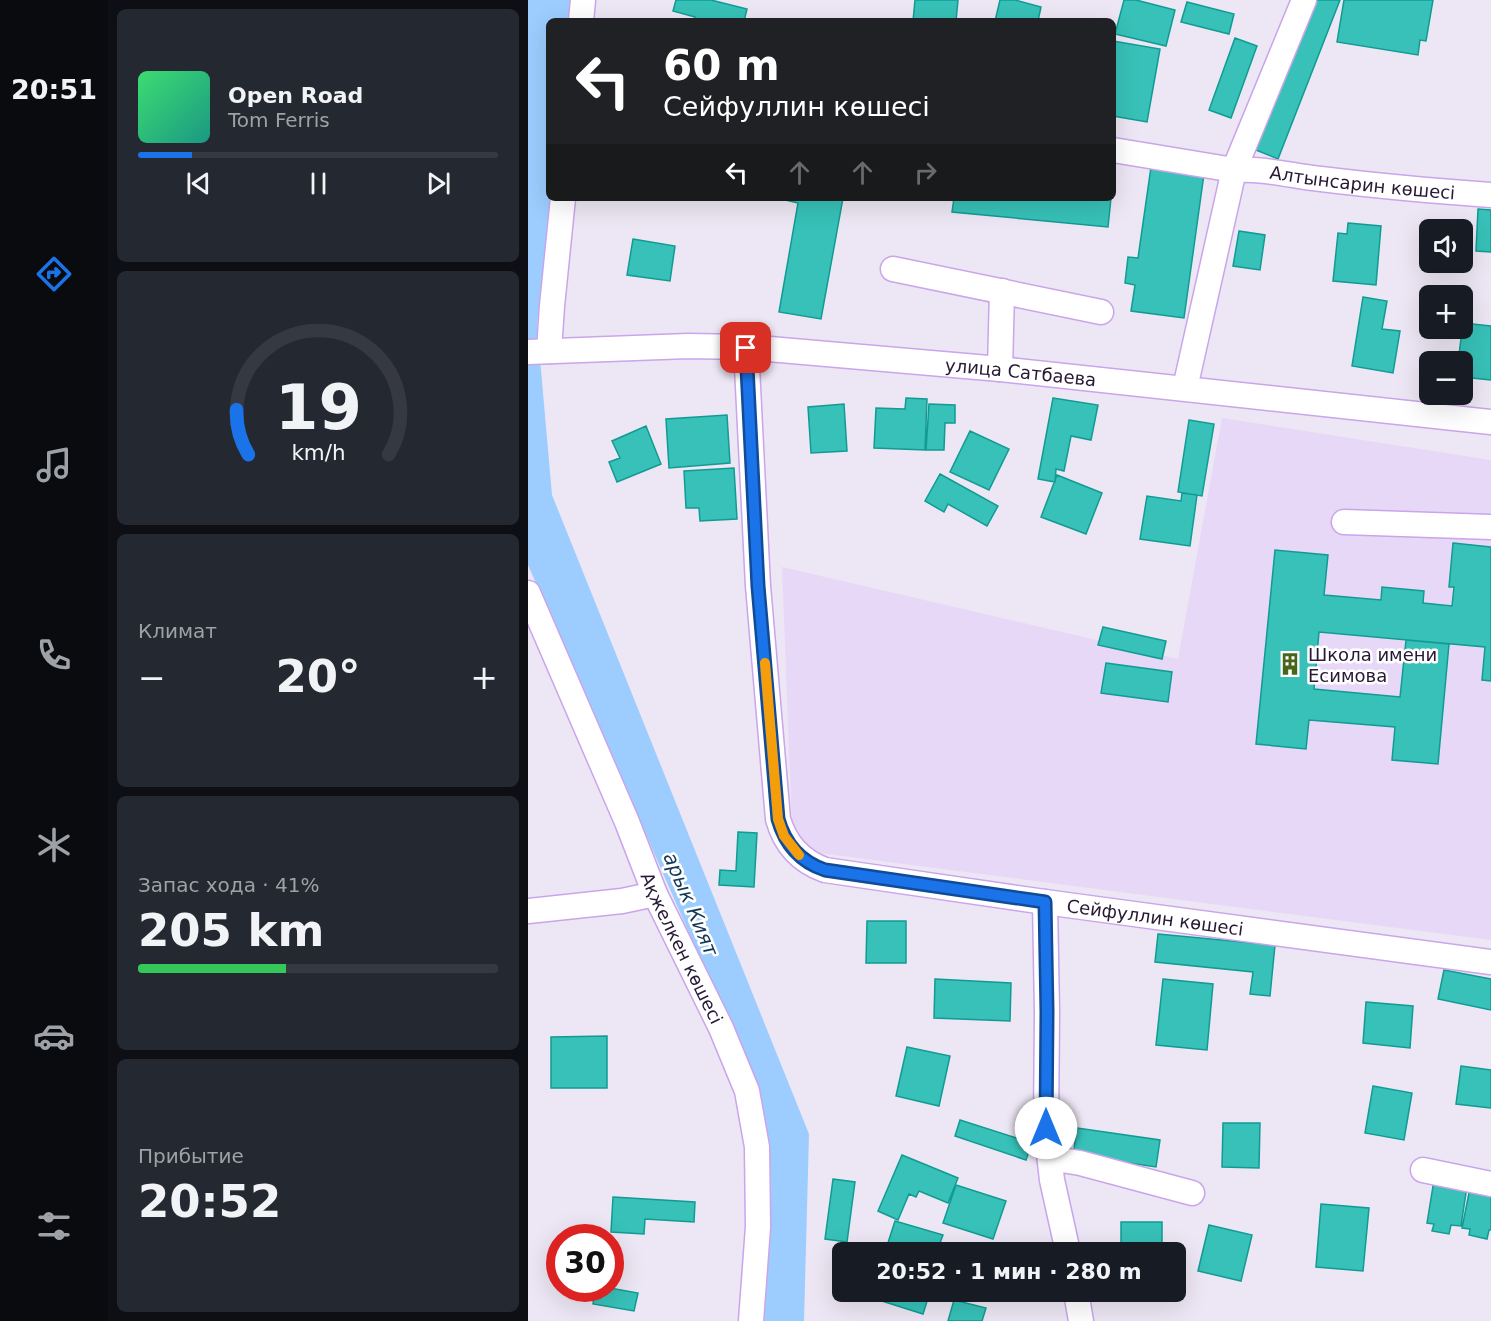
<!DOCTYPE html>
<html lang="ru">
<head>
<meta charset="utf-8">
<style>
	:root { --surface:#171b24; --page:#242831; --text:#f1f3f6; --muted:#9ea1a6; --line:#363941; --accent:#1a73e8 }
	body { margin:0; font-family:"DejaVu Sans",sans-serif; background:var(--page); color:var(--text); height:100vh; display:flex; flex-direction:column; font-size:22px; white-space:nowrap }
	* { box-sizing:border-box; margin:0 }
	p { font-size:20px; color:var(--muted) }
	.icon { flex:none; width:33px; height:33px; fill:none; stroke:currentColor; stroke-width:2; stroke-linecap:round; stroke-linejoin:round }
	.map { position:relative; flex:1; overflow:hidden }
	.sheet { display:flex; flex-direction:column; gap:9px; padding:9px; background:#0d0f14; width:420px }
	.sheet>* { flex:none }
	.banner { position:absolute; left:18px; top:18px; width:570px; height:183px; border-radius:9px; box-shadow:0 6px 24px #0002; background:#202124; color:#fff; overflow:hidden }
	.fabs { position:absolute; left:891px; top:219px; display:grid; gap:12px }
	.fabs a { display:grid; place-items:center; width:54px; height:54px; border-radius:9px; background:var(--surface); box-shadow:0 6px 24px #0002; font-size:30px }
	.speed { position:absolute; left:18px; top:1224px; display:flex; gap:12px; font-size:30px; font-weight:700; text-align:center }
	.speed>* { display:grid; place-content:center; width:78px; height:78px; border-radius:50%; background:var(--surface); box-shadow:0 6px 24px #0002; line-height:1 }
	.speed .limit { border:9px solid #d22; background:#fff; color:#111 }
	.pin { position:absolute; display:grid; place-items:center; width:51px; height:51px; color:#fff; margin:-26px; border-radius:12px; box-shadow:0 3px 9px #0006 }
	.me { position:absolute; width:66px; margin:-33px; rotate:0deg; stroke-linejoin:round; filter:drop-shadow(0 0 4px #0008) }
	.turn { display:flex; align-items:center; gap:21px; height:126px; padding:0 18px; font-size:27px }
	.turn .icon { width:78px; height:78px; stroke-width:2.5 }
	.turn b { display:block; font-size:42px; line-height:51px }
	.lanes { display:flex; align-items:center; height:57px; padding:0 18px; background:#0003; justify-content:center; gap:30px; direction:ltr }
	.lanes .off { opacity:.35 }
	.big { font-size:45px; font-weight:700; line-height:1.1 }
	.sheet .tile { flex:1; display:flex; flex-direction:column; justify-content:center; gap:9px; min-width:0; padding:0 21px; border-radius:9px; background:var(--page) }
	.sheet .dial { align-items:center; gap:0 }
	.dial svg { height:156px; overflow:visible; fill:none; stroke:var(--line); stroke-width:7; stroke-linecap:round; text-anchor:middle }
	.dial text { fill:var(--text); stroke:none }
	.song { display:flex; align-items:center; gap:18px }
	.cover { width:72px; height:72px; border-radius:9px; background:linear-gradient(135deg,hsl(140 70% 55%),hsl(170 70% 35%)) }
	.played { height:6px; border-radius:3px; background:linear-gradient(90deg,var(--accent) 15%,var(--line) 15%) }
	.keys { display:flex; justify-content:space-around; direction:ltr }
	.heat { display:flex; justify-content:space-between; align-items:center; font-size:33px; direction:ltr }
	.charge { height:9px; border-radius:4px; background:linear-gradient(90deg,#34c759 41%,var(--line) 0) }
	.trip { position:absolute; left:304px; top:1242px; width:354px; height:60px; border-radius:9px; background:var(--surface); box-shadow:0 6px 24px #0002; font-weight:700; line-height:60px; text-align:center }
	main { display:flex; flex:1; min-height:0 }
	.tabs { display:flex; flex-direction:column; width:108px; justify-content:space-around; align-items:center; background:#090b0e; color:var(--muted) }
	.tabs .icon { width:42px; height:42px }
	.tabs .active { color:var(--accent) }
	.tabs b { font-size:27px; color:var(--text) }
	.map>svg:first-child { display:block }
	.built { fill:#e8d8f7 }
	.water { fill:#9ccdfe }
	.building { fill:#37c1b8; stroke:#119b93; stroke-width:1.5 }
	.lines { fill:none; stroke-linecap:round; stroke-linejoin:round }
	.minor-casing { stroke:#caa5eb; stroke-width:27 }
	.minor { stroke:#fff; stroke-width:24 }
	.route-casing { stroke:#114b97; stroke-width:15 }
	.route { stroke:#1a73e8; stroke-width:10 }
	.slow { stroke:#f59e0b; stroke-width:10 }
	.labels { text-anchor:middle; dominant-baseline:central; stroke-width:5; stroke-linejoin:round; paint-order:stroke }
	.street-label { font-size:18px; fill:#271833; stroke:#fff }
	.poi-label { font-size:18px; fill:#271833; stroke:#fff; text-anchor:start }
	.water-label { font-size:20px; font-style:italic; fill:#133757; stroke:#fff }
</style>
</head>
<body>
<main>
<nav class="tabs">
<b>20:51</b>
<svg class="icon active" aria-label="directions" viewBox="0 0 24 24"><path d="M12 3l9 9-9 9-9-9zM9 14v-3h6M13 9l2 2-2 2"/></svg>
<svg class="icon" aria-label="music" viewBox="0 0 24 24"><path d="M9 18V5l10-2v13"/><circle cx="6" cy="18" r="3"/><circle cx="16" cy="16" r="3"/></svg>
<svg class="icon" aria-label="phone" viewBox="0 0 24 24"><path d="M5 4h4l2 5-3 2q2 4 5 5l2-3 5 2v4C11 20 4 13 5 4z"/></svg>
<svg class="icon" aria-label="climate" viewBox="0 0 24 24"><path d="M12 3v18M4 7l16 10M4 17L20 7"/></svg>
<svg class="icon" aria-label="car" viewBox="0 0 24 24"><path d="M5 17H2v-5l4-1 3-4h7l3 4 3 1v5h-3M9 17h6M6 11h13"/><circle cx="7" cy="17" r="2"/><circle cx="17" cy="17" r="2"/></svg>
<svg class="icon" aria-label="filters" viewBox="0 0 24 24"><path d="M4 7h16M4 17h16"/><circle cx="9" cy="7" r="2"/><circle cx="15" cy="17" r="2"/></svg>
</nav>
<section class="sheet">
<div class="tile">
<div class="song"><i class="cover"></i><div><b>Open Road</b><p>Tom Ferris</p></div></div>
<div class="played"></div>
<div class="keys"><svg class="icon" aria-label="previous" viewBox="0 0 24 24"><path d="M18 5L8 12l10 7zM5 5v14"/></svg><svg class="icon" aria-label="pause" viewBox="0 0 24 24"><path d="M8 5v14M16 5v14"/></svg><svg class="icon" aria-label="next" viewBox="0 0 24 24"><path d="M6 5l10 7-10 7zM19 5v14"/></svg></div>
</div>
<div class="tile dial"><svg viewBox="0 0 100 80">
<path d="M14 69A42 42 0 1 1 86 69"/>
<path d="M14 69A42 42 0 0 1 8 46" stroke="#1a73e8"/>
<text x="50" y="56" font-size="32" font-weight="700">19</text>
<text x="50" y="72" font-size="11">km/h</text>
</svg></div>
<div class="tile"><p>Климат</p>
<div class="heat"><a>−</a><b class="big">20°</b><a>+</a></div>
</div>
<div class="tile"><p>Запас хода · 41%</p><b class="big">205 km</b><div class="charge"></div></div>
<div class="tile"><p>Прибытие</p><b class="big">20:52</b></div>
</section>
<div class="map">
<svg width="963" height="1321" viewBox="0 0 963 1321">
	<rect width="100%" height="100%" fill="#ede6f4"/>
	<!-- built -->
	<path class="built" d="M694 418 963 460V940L283 852 264 827 254 567 650 659Z"/>
	<!-- water -->
	<path class="water" d="M0 0H45L43 21H21V198H23L9 325 24 495 281 1134 276 1321H236L243 1179 227 1101 211 1047 0 565Z"/>
	<!-- building -->
	<path class="building" d="M148 0H183L219 9 216 21H166L167 17 145 11Z
		M387 0H430L428 21H385Z
		M472 0H487L513 7 510 21H467Z
		M596 0H608L647 10 638 46 587 34Z
		M787 0H812L750 159 728 150Z
		M816 0H905L898 41 892 40 890 55 809 42Z
		M659 2 706 14 701 34 653 22Z
		M707 38 729 46 703 118 681 110Z
		M585 41 632 49 619 122 585 116Z
		M623 167 676 174 656 318 603 311 607 285 597 283 600 257 610 258Z
		M249 198H315L293 319 251 312 270 203Z
		M426 198H583L580 227 424 212Z
		M950 209 963 210V252L948 251Z
		M820 223 853 226 848 285 805 281 810 233 819 234Z
		M711 231 737 235 732 270 705 266Z
		M105 239 147 246 142 281 99 275Z
		M835 297 859 301 854 329 872 331 865 373 824 366Z
		M935 323 963 326V380L934 377V362H930Z
		M378 398 399 399 397 450 346 448 348 408 377 409Z
		M525 398 570 405 563 440 543 436 536 471 528 469 527 482 510 479Z
		M316 404 319 451 283 453 280 407Z
		M401 404 427 405V423H417L416 450H398Z
		M199 415 202 463 141 468 138 419Z
		M661 420 686 424 674 496 650 492Z
		M118 426 133 464 89 482 81 462 92 458 84 441Z
		M442 431 481 449 461 490 422 472Z
		M206 468 209 519 172 521 171 508H158L156 471Z
		M412 474 470 506 459 526 420 504 416 512 397 501Z
		M529 475 574 493 558 534 513 517Z
		M654 493 669 495 662 546 612 539 619 496 653 501Z
		M925 543 963 547V681L954 680 957 647 791 632 786 689 872 697 878 640 921 644 910 764 864 760 867 727 781 720 778 749 728 744 747 550 800 555 796 595 853 600 854 587 896 591 895 603 924 606 926 587H921Z
		M575 627 638 641 634 659 570 645Z
		M578 663 644 672 640 702 573 693Z
		M210 832 229 833 226 887 191 885 192 870 208 871Z
		M339 921H378V963H338Z
		M630 934 747 945 742 996 722 994 725 972 627 962Z
		M916 970 963 979V1010L910 999Z
		M407 979 483 983 482 1021 406 1018Z
		M635 979 685 984 679 1050 628 1045Z
		M838 1002 885 1006 882 1048 835 1043Z
		M79 1036V1088H23V1037Z
		M379 1047 422 1056 411 1106 368 1096Z
		M933 1066 963 1070V1108L928 1104Z
		M845 1086 884 1093 876 1140 837 1133Z
		M432 1120 504 1143 498 1160 427 1136Z
		M695 1123H732L731 1168 694 1167Z
		M549 1128 632 1140 628 1167 554 1156 546 1149Z
		M374 1155 430 1178 420 1203 391 1191 388 1197 381 1194 370 1220 350 1211Z
		M305 1179 327 1182 319 1242 297 1239Z
		M906 1180 939 1186 933 1226 923 1225 921 1234 904 1231 906 1224 899 1223Z
		M428 1185 478 1201 465 1239 415 1223Z
		M942 1188 963 1192V1230H961L959 1239 941 1235 942 1229 934 1228Z
		M85 1197 167 1202 166 1222 117 1219 116 1234 83 1232Z
		M793 1204 841 1208 835 1271 788 1267Z
		M367 1221 415 1235 412 1243 416 1245 414 1252H352L354 1248 358 1249Z
		M593 1222H634V1252H593Z
		M681 1225 724 1235 713 1281 670 1271Z
		M67 1288H82L110 1293 106 1311 65 1304Z
		M339 1292H402L395 1314 338 1296Z
		M426 1300 458 1308 454 1321H420Z"/>
	<g class="lines">
		<!-- minor casing -->
		<g class="minor-casing">
			<g id="minor">
				<path d="M53 21 55 0"/>
				<path id="s1" d="M585 150 706 170C736 168 764 176 793 179 850 186 906 191 963 195"/>
				<path d="M365 269 573 312"/>
				<path id="s2" d="M218 347 230 586 250 819C257 844 272 861 297 870L517 902 963 962"/>
				<path d="M21 351 24 306 35 198"/>
				<path id="s3" d="M0 352 160 346 218 347 472 369 963 422"/>
				<path d="M472 369 474 291"/>
				<path d="M657 388 706 170 776 0"/>
				<path d="M816 522 963 527"/>
				<path id="s4" d="M0 593 99 822 127 894 193 1028 219 1091 229 1147 230 1227 223 1321"/>
				<path d="M517 902 519 1012 518 1128 524 1180 540 1252"/>
				<path d="M0 911 94 901 127 894"/>
				<path d="M522 1158 552 1163 664 1193"/>
				<path d="M895 1170 963 1184"/>
				<path d="M548 1292 553 1321"/>
			</g>
		</g>
		<!-- minor -->
		<use href="#minor" class="minor"/>
	</g>
	<g class="lines">
		<!-- route casing -->
		<g class="route-casing">
			<path id="route" d="M218 348 230 586 250 819C257 844 273 862 297 870L517 902 519 1012 518 1128"/>
		</g>
		<!-- route -->
		<use href="#route" class="route"/>
		<!-- slow -->
		<path class="slow" d="M237 663 250 819 256 836 271 855"/>
	</g>
	<!-- icons -->
	<defs>
		<g id="building-bare" transform="scale(1.8)"><path d="M-4-6H4V6H1V3H-1V6H-4ZM-2.5-4.3h1.7v1.8h-1.7ZM.8-4.3h1.7v1.8H.8ZM-2.5-1h1.7V.8h-1.7ZM.8-1h1.7V.8H.8Z" fill="#48661a" stroke="#fff" stroke-width="2.5" paint-order="stroke"/></g>
	</defs>
	<g fill-rule="evenodd">
		<use href="#building-bare" x="762" y="664"/>
	</g>
	<g class="labels">
		<!-- street labels -->
		<g class="street-label">
			<text stroke="none"><textPath href="#s1" startOffset="252">Алтынсарин көшесі</textPath></text>
			<text stroke="none"><textPath href="#s3" startOffset="494">улица Сатбаева</textPath></text>
			<text stroke="none"><textPath href="#s2" startOffset="879">Сейфуллин көшесі</textPath></text>
			<text stroke="none"><textPath href="#s4" startOffset="387">Ақжелкен көшесі</textPath></text>
		</g>
		<!-- poi labels -->
		<g class="poi-label">
			<text x="780" y="654">Школа имени<tspan x="780" dy="21">Есимова</tspan></text>
		</g>
		<!-- water labels -->
		<g class="water-label">
			<text transform="translate(163 904) rotate(67)">арык Кият</text>
		</g>
	</g>
</svg>
<div class="fabs">
<a><svg class="icon" aria-label="sound" viewBox="0 0 24 24"><path d="M4 9h4l5-4v14l-5-4H4zM17 9q2 3 0 6"/></svg></a>
<a>+</a>
<a>−</a>
</div>
<div class="speed"><div class="limit">30</div></div>
<div class="pin" style="left:218px;top:348px;background:#d93025"><svg class="icon" aria-label="arrive" viewBox="0 0 24 24"><path d="M6 21V4h12l-3 4 3 4H6"/></svg></div>
<svg class="me" style="left:518px;top:1128px" viewBox="-20 -20 40 40"><circle r="19" fill="#fff"/><path d="M0-13L10 11 0 6-10 11z" fill="#1a73e8"/></svg>
<div class="trip">20:52 · 1 мин · 280 m</div>
<div class="banner">
<div class="turn"><svg class="icon" aria-label="left" viewBox="0 0 24 24"><path d="M17 20v-9H6M10 6l-5 5 5 5"/></svg><div><b>60 m</b>Сейфуллин көшесі</div></div>
<div class="lanes"><svg class="icon" aria-label="left" viewBox="0 0 24 24"><path d="M17 20v-9H6M10 6l-5 5 5 5"/></svg><svg class="icon off" aria-label="ahead" viewBox="0 0 24 24"><path d="M12 20V5M6 11l6-6 6 6"/></svg><svg class="icon off" aria-label="ahead" viewBox="0 0 24 24"><path d="M12 20V5M6 11l6-6 6 6"/></svg><svg class="icon off" aria-label="right" viewBox="0 0 24 24"><path d="M7 20v-9h11M14 6l5 5-5 5"/></svg></div>
</div>
</div>
</main>
</body>
</html>
